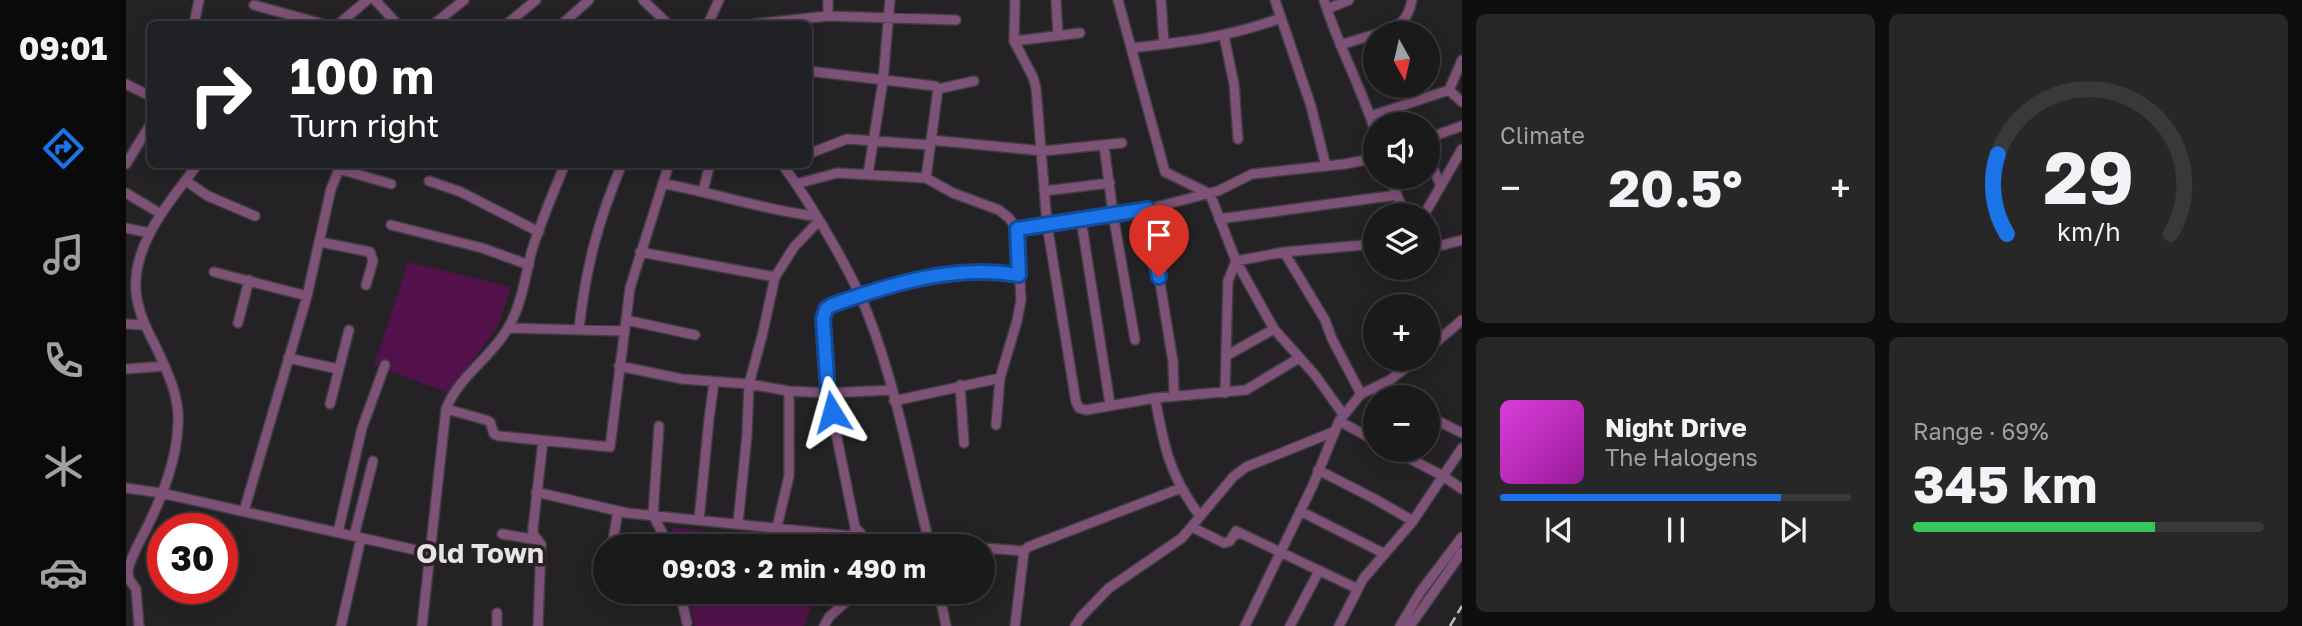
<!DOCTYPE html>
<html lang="en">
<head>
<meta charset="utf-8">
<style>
	:root { --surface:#1b1a1b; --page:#282728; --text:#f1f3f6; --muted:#a0a1a3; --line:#39383a; --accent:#1a73e8 }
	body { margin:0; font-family:"Golos Text",sans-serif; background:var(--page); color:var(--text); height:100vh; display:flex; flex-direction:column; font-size:26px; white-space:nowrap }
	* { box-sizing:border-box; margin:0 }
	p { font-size:23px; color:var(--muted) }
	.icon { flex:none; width:38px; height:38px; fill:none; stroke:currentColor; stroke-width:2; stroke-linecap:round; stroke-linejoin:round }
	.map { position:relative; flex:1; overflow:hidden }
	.side { display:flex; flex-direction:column; gap:14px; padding:14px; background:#0f0e0f; width:840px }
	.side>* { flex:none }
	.top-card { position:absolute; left:21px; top:21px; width:665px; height:147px; border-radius:10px; box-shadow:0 4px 18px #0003,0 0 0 2px var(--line); background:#202124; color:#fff; overflow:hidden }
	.needle { width:46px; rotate:172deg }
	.tools { position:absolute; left:1237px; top:21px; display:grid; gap:14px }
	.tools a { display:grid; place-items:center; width:77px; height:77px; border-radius:50%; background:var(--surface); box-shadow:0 4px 18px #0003,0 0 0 2px var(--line); font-size:35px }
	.speed { position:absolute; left:21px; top:513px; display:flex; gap:14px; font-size:35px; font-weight:700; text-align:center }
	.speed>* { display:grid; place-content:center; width:91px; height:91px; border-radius:50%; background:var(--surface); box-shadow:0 4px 18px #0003,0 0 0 2px var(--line); line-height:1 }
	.speed .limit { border:10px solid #d22; background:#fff; color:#111 }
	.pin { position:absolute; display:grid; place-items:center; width:60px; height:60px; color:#fff; margin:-72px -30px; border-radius:50% 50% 50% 0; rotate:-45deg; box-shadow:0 0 7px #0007 }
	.pin .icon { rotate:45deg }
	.me { position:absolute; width:77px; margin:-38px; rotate:352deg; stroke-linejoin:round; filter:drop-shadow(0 0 5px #0008) }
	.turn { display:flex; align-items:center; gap:24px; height:147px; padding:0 28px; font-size:32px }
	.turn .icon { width:91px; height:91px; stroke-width:2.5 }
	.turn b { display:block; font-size:49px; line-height:60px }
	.big { font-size:52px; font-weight:700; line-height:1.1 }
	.side .widget { flex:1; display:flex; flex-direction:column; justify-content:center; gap:10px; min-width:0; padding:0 24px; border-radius:10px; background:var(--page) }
	.side .dial { align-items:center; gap:0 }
	.dial svg { height:182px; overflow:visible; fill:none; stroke:var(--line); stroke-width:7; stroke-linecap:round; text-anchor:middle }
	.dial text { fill:var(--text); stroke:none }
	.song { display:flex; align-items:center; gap:21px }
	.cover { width:84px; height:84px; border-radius:10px; background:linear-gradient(135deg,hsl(300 70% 55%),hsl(300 70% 35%)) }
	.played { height:7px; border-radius:4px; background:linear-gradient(90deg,var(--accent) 80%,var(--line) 80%) }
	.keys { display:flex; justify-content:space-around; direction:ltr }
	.heat { display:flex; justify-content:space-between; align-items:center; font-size:38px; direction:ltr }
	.charge { height:10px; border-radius:5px; background:linear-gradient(90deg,#34c759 69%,var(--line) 0) }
	.side .tiles { flex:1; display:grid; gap:14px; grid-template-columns:repeat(2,1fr) }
	.trip { position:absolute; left:467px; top:534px; width:402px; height:70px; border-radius:35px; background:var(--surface); box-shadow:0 4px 18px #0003,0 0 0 2px var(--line); font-weight:700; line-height:70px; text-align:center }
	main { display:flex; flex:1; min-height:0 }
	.menu { display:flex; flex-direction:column; width:126px; justify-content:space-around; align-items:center; background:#0b0a0b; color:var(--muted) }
	.menu .icon { width:49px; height:49px }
	.menu .active { color:var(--accent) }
	.menu b { font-size:32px; color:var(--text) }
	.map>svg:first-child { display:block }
	.green { fill:#52114b }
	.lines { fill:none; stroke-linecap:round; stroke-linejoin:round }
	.minor-casing { stroke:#3f3d3f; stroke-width:12 }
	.minor { stroke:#7e5177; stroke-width:9 }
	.rail { stroke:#bfbdbf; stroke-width:2.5; stroke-dasharray:10 5; stroke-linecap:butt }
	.route-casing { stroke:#114b97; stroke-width:18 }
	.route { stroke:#1a73e8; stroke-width:12 }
	.labels { text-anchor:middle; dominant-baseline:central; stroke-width:7; stroke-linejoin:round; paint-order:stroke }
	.district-label { font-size:28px; font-weight:bold; fill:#e6e4e5; stroke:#242224 }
</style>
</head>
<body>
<main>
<nav class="menu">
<b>09:01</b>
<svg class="icon active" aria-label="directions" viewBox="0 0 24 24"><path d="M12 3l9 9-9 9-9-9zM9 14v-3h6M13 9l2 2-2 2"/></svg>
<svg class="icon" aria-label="music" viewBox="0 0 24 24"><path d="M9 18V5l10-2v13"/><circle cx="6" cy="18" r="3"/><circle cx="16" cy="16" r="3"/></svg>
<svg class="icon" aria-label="phone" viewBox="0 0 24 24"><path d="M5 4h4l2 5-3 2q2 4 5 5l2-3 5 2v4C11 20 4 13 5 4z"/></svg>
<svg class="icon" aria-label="climate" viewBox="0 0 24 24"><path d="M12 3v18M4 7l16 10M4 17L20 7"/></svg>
<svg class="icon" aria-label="car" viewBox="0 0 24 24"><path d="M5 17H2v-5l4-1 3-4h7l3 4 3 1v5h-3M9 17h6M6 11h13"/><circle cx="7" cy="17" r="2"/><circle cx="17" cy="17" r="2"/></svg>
</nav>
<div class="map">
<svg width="1336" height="626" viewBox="0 0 1336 626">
	<rect width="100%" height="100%" fill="#242224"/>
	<!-- green -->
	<path class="green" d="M282 262 385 287 371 328 322 393 248 365Z
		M546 527 696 546H550Z
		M561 592H690L678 626H569Z"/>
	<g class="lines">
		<!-- minor casing -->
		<g class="minor-casing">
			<path id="minor" d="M249 0 271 24
				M517 0 542 24
				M889 0 888 41 907 77 910 88 921 224 950 402 953 408 960 410 1029 398 1120 390 1173 358
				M930 0 932 36
				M992 0 1039 172 1084 194 1110 261 1148 329 1189 375 1217 414
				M1035 0 1038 44
				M1149 0 1185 106 1200 166
				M1198 0C1212 46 1236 88 1250 134
				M128 5 197 24
				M1201 9 1223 0
				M702 16V0
				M68 24 73 0
				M213 24 241 0
				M308 24 338 0
				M381 24 410 0
				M436 24 463 0
				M582 24 593 0
				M628 24 702 16 830 20
				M1253 33C1273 27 1282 21 1286 0
				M1098 36 1108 84 1112 139
				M888 41 954 33
				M1214 45 1250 34
				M1005 48C1060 42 1103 37 1155 18
				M682 71 809 86 812 89 800 178
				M0 84 24 96
				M812 89 848 81
				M1323 90 1336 102
				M1245 116 1323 90 1336 60
				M1302 138 1336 126
				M805 140 917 151 996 143
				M978 145 987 214 1009 340
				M682 154 721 139 804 145
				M1302 157 1315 186
				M0 164 24 125
				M656 164C683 201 714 253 733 293 768 371 783 463 804 546
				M213 169 265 184
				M742 174 757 81 764 0
				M1264 177 1279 215
				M60 181 82 196 129 216
				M303 181 335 192 413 232
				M539 184C589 193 638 210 689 216
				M670 184 711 173 800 178 827 193 873 210 883 218 891 229 895 300 891 321 874 378 870 425
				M577 191 584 164
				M918 191 984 183
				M0 193 35 214
				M1022 209 1047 362 1048 395
				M1298 215 1336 149
				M955 219 984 404
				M1093 219 1271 195
				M265 225 356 248 403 265
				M0 228 24 233
				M891 229 1022 209 1092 191 1126 174 1219 164 1250 158
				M194 242 244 252 247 261 240 285
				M1302 245H1317L1336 240
				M514 252 649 277
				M1158 252 1199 320 1206 339 1235 394
				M88 272 181 296
				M500 320 569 335
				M112 323 123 280
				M0 324 18 325
				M382 328 498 331
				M453 328C460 267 472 221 496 164
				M1302 349 1336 320
				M1100 356 1148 329
				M162 358 212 369
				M493 366 556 379 623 384 663 391 702 393 766 390
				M0 369 39 366
				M834 385 838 443
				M1248 389 1265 397
				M1099 393 1102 281 1110 261 1158 252 1250 244
				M1029 398C1038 446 1043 474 1073 515
				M768 401 874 378
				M204 404 223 330
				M320 409 360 420 364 422 368 434 373 436 484 447 504 288 543 164
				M1302 416 1336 433
				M1213 421 1250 441
				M533 426 527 515 543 546
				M1267 450 1317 476 1336 448
				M1192 470 1247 498 1287 521
				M0 488 35 493 303 553
				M410 492 501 513 726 536 729 533V527L702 393 697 319 700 309C711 301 727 297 741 293 789 277 842 266 893 275
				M118 511 181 296 205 189 215 164
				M1174 511 1259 554
				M573 520 583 419 588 382
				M612 523 621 435 623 384 636 336 649 277 668 247 692 222
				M651 527 663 476V391
				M729 527 746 546
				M1066 527 1098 543 1104 541 1110 531V535
				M1110 531 1232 589
				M212 532 236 428 259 365
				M376 534 412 540
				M228 536 247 461
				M486 546 492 511
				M858 548 898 551
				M554 592 561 623
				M813 592 820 626
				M13 626 10 589 3 579 2 570C6 553 17 537 24 521 38 492 51 456 52 424 54 397 41 371 30 347 21 330 12 312 10 292 6 243 45 200 72 164
				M215 626 235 538
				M296 626 320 409C332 377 365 358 382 328 396 304 399 277 406 250 415 221 427 193 439 164
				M371 626V613
				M412 626 415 544 407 534V528L417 441
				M698 626 703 617 731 592
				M889 626 898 551 902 547 1055 488
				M949 626 955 617 983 588 1056 538 1107 477 1120 467 1207 432
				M1119 626 1187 485 1213 421 1235 394 1264 380 1291 359
				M1164 626 1193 571
				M1213 626 1237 579 1287 521 1317 476 1336 489
				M1274 626 1295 591 1336 537
				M1284 626 1336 552"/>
		</g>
		<!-- minor -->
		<use href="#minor" class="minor"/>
		<!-- rail -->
		<path class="rail" d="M1324 626 1336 606"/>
	</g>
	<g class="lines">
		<!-- route casing -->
		<g class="route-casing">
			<path id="route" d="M706 412 702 393 697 319 700 309 706 305C765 284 829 264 893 275L891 229 1022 209 1033 277"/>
		</g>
		<!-- route -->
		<use href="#route" class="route"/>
	</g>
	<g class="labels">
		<!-- district labels -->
		<g class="district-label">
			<text x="354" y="552">Old Town</text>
		</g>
	</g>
</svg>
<div class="tools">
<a><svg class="needle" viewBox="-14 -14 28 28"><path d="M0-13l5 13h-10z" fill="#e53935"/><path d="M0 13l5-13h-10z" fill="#a0a1a3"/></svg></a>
<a><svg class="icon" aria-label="sound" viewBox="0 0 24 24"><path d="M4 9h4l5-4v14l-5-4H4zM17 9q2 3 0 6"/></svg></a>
<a><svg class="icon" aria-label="layers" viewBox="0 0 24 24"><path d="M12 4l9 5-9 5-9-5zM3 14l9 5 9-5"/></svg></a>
<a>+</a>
<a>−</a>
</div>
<div class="speed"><div class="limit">30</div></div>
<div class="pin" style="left:1033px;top:277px;background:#d93025"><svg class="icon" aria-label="arrive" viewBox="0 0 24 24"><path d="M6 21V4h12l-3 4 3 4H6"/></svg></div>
<svg class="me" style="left:706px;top:412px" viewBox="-20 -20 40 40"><path d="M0-17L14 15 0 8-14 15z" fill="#1a73e8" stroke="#fff" stroke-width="4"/></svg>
<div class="trip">09:03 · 2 min · 490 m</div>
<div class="top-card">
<div class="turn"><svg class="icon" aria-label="right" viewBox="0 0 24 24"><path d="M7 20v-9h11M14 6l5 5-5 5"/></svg><div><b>100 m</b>Turn right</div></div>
</div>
</div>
<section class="side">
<div class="tiles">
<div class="widget"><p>Climate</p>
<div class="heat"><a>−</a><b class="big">20.5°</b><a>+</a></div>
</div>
<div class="widget dial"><svg viewBox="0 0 100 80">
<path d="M14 69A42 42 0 1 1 86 69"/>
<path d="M14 69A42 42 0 0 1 10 34" stroke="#1a73e8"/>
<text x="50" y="56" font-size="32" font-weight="700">29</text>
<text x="50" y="72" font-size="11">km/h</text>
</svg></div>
<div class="widget">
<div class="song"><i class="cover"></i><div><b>Night Drive</b><p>The Halogens</p></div></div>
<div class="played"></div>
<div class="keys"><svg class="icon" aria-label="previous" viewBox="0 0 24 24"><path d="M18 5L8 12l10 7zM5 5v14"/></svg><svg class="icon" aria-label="pause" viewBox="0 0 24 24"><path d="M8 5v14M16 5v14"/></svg><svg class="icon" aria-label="next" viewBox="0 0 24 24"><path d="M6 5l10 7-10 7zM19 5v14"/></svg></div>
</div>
<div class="widget"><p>Range · 69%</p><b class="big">345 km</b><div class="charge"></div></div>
</div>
</section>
</main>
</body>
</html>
